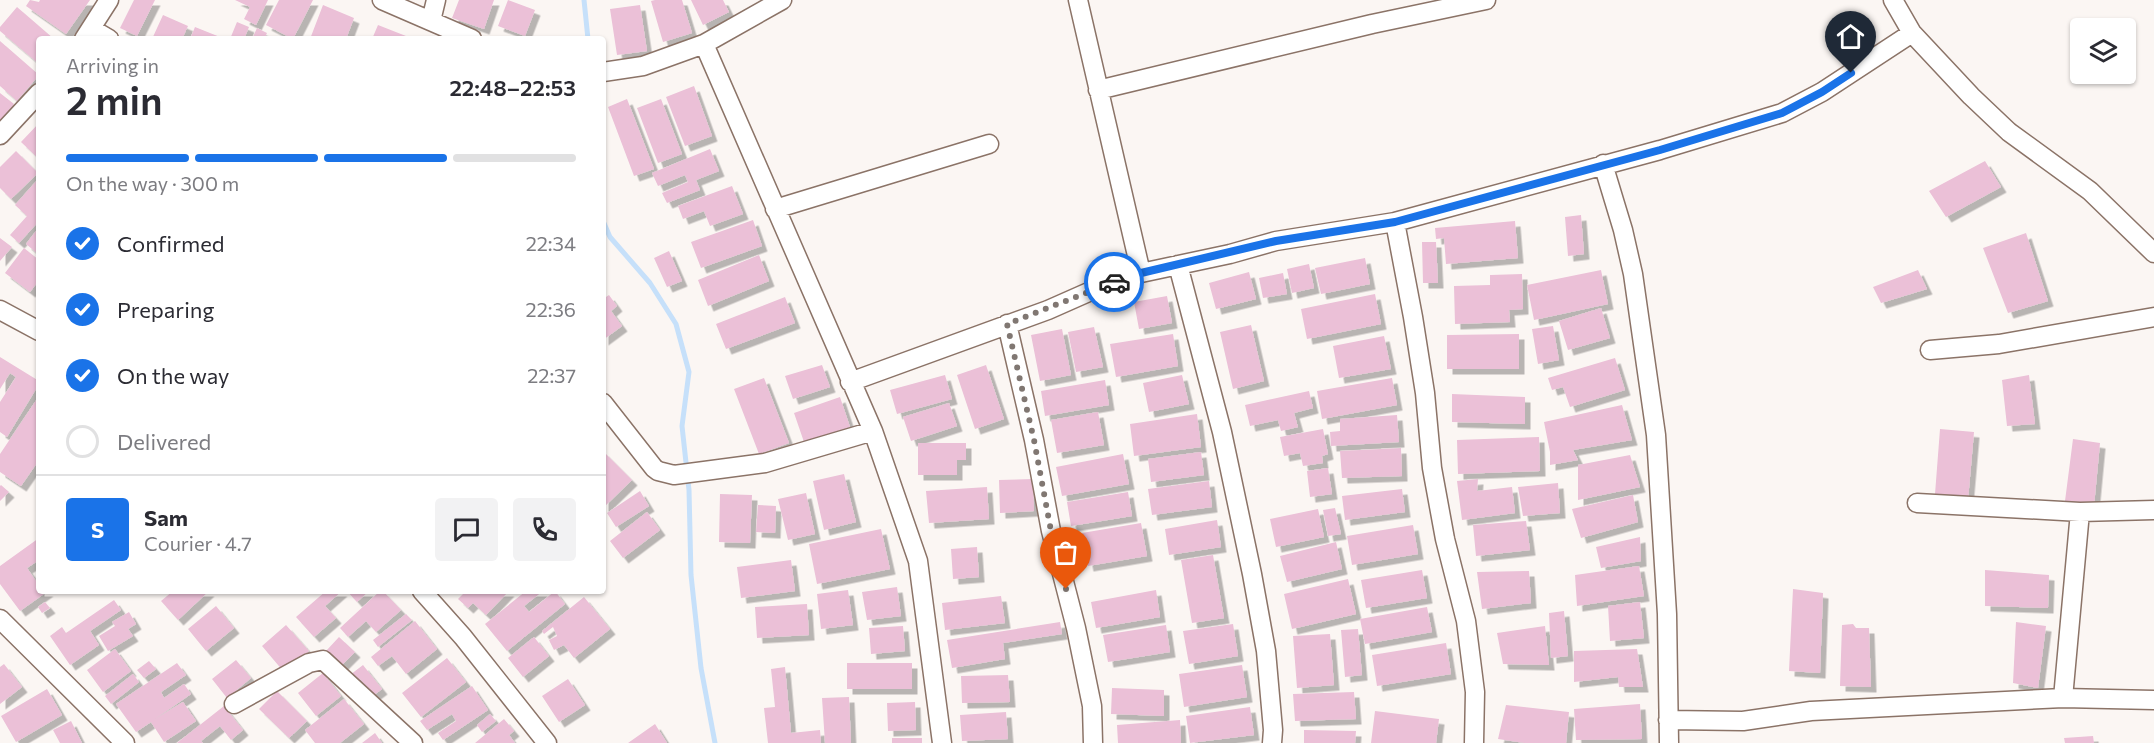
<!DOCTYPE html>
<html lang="en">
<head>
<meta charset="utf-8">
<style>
	body { margin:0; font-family:Commissioner,sans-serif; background:#f2f2f3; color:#2b2b33; height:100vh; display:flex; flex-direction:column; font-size:22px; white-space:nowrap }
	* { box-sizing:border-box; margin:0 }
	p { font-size:20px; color:#7c7c81 }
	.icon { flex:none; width:33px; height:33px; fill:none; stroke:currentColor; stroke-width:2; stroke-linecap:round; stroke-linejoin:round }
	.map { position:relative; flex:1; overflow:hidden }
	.drawer { position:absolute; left:36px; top:36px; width:570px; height:558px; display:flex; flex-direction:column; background:#fff; border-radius:6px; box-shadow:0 2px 4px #0004 }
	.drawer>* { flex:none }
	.controls { position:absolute; left:2070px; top:18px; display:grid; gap:12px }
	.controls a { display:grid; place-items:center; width:66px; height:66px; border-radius:6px; background:#fff; box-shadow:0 2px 4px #0004; font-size:30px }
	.pin { position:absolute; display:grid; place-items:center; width:51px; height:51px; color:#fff; margin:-62px -26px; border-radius:50% 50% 50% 0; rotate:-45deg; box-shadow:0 0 6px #0007 }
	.pin .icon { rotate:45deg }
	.courier { position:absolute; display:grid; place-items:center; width:60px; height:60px; margin:-30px; border:4px solid #1a73e8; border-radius:50%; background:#fff; color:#222; box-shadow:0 2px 8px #0007 }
	.headline em { font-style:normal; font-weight:600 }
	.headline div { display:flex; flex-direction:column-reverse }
	.headline { display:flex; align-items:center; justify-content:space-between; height:102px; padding:0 30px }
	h1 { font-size:39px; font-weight:600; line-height:45px }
	.bar { display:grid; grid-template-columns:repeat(4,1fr); gap:9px 6px; align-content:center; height:72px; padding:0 30px }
	.bar i { height:8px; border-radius:4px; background:#e1e1e2 }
	.bar .on { background:#1a73e8 }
	.bar p { grid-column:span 4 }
	.line { display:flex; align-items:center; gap:15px; padding:0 30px; border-top:2px solid #e1e1e2 }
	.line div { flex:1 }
	.round { display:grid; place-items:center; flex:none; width:63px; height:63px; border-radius:6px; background:#f2f2f3 }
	ol { padding:0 30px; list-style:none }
	li { display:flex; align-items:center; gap:18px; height:66px }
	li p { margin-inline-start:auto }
	li .icon { padding:6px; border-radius:50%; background:#1a73e8; color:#fff; stroke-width:4 }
	li:last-child { color:#7c7c81 }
	li i { width:33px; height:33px; border:3px solid #e1e1e2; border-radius:50% }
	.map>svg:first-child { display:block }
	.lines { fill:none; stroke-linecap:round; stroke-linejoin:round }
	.stream { stroke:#c6e0fa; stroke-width:5 }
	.building { fill:#ebc0d7; filter:url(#shadow) }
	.minor-casing { stroke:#8b7367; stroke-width:21 }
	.minor { stroke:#fff; stroke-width:18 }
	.done { stroke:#807772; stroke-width:6; stroke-dasharray:0 10.8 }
	.route { stroke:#1a73e8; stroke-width:8 }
</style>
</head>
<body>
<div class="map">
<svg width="2154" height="743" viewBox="0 0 2154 743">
	<defs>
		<filter id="shadow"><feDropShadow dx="5.5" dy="5.5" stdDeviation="0" flood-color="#0004"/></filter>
	</defs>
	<rect width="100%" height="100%" fill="#fbf6f3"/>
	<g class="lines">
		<path class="stream" d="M584,0L588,39
			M603,221L610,237L650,283L676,324L689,372L682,426L689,490L691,575L701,668L715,743"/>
	</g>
	<path class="building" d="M30,0L39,2L40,0H90L66,34L26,6Z
		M134,0H155L137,36L120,28Z
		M235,0H268L256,25L244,19L250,7Z
		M279,0H313L293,39L266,25Z
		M459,0H494L484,29L452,18Z
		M508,0L535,10L525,36L498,26Z
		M655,0H682L692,33L663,42L651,1Z
		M691,0H723L729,12L703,25Z
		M323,5L354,18L346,39H310Z
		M640,5L647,51L617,55L610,9Z
		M17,7L54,39H39V64L0,31V27Z
		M163,15L188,26L182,39H152Z
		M237,22L249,27L244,39H230Z
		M378,25L406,36L405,39H372Z
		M195,27L220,37L219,39H190Z
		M257,28L267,33L264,39H252Z
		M0,41L39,75L17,101L0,86Z
		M694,86L712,136L685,146L666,97Z
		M0,93L14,104L0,121Z
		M627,99L654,169L634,176L608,107Z
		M661,99L682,154L658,163L637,108Z
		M39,123V159L21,142Z
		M710,149L719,171L696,180L700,190L667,203L662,193L688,182L685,175L658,186L652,173Z
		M16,151L38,173L11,199L0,188V167Z
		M1985,161L2001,187L1946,217L1929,191Z
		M39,178V221L19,243L10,235L27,216L15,205Z
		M732,186L743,214L710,226L704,211L683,219L678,206Z
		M1581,215L1584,254L1568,256L1565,217Z
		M753,220L762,246L701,268L691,242Z
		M1515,221L1518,258L1446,264L1444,238L1436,239L1435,228Z
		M39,227V253L38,254L26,244Z
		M2026,233L2048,301L2008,313L1983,248Z
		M0,238L12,247L0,261Z
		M1422,242H1436L1438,283H1423Z
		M24,248L39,260V280L30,292L5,273Z
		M669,251L682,281L667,287L654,258Z
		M759,255L769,281L708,306L698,280Z
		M1365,258L1370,284L1321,294L1315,268Z
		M1309,264L1314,288L1292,293L1287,269Z
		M1601,270L1608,304L1534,320L1527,285Z
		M1918,270L1927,289L1881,303L1873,287Z
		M1249,272L1256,299L1216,309L1209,283Z
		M1283,273L1287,294L1263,298L1259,278Z
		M1522,274L1523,309L1509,310L1510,322L1455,324L1454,286L1490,285V275Z
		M1375,294L1381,324L1307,339L1301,309Z
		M609,295L617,306L611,311L622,326L603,340V299Z
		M1167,296L1172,323L1139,329L1134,302Z
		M785,297L795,323L726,349L716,324Z
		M1601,308L1610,338L1568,350L1559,321Z
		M1251,325L1264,381L1233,389L1220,332Z
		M1553,326L1559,360L1538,364L1532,329Z
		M1094,327L1103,367L1076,372L1068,332Z
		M1062,329L1071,375L1040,381L1031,335Z
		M1173,334L1178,366L1116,377L1110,344Z
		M1519,334V369H1447V335Z
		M1384,336L1391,369L1339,378L1333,346Z
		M0,357L39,381V384L7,437L0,432V402L16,377L10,373L0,389Z
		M1615,358L1625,390L1570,407L1563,387L1552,390L1548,378Z
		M822,365L830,387L793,399L785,376Z
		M986,365L1004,419L975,429L957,375Z
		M945,375L952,399L897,414L890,390Z
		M1182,375L1189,404L1149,412L1143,383Z
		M2029,375L2035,424L2007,426L2002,380Z
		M764,378L789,443L759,454L734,389Z
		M1392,378L1397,405L1322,419L1317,391Z
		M1105,380L1109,405L1045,416L1041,391Z
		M1309,391L1313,408L1294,413L1298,427L1281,431L1278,420L1250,426L1245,405Z
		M1452,394L1525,397V424L1452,422Z
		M39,396V460L21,486L0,472V454Z
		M840,397L850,427L804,442L794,413Z
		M949,403L957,426L911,441L903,417Z
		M1622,405L1632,440L1573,450L1578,460L1550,465V452L1544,422Z
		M1098,412L1104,445L1057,453L1051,420Z
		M1197,414L1201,447L1134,456L1130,424Z
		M1397,415L1399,442L1331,446L1330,432L1340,431V419Z
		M1323,429L1328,454L1322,456L1323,463L1303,466L1300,453L1284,456L1280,437Z
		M1940,429L1974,432L1968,500L1935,494Z
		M1539,437L1540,471L1458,474L1457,440Z
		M2073,439L2100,443L2094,506L2065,501Z
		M918,443H966V460H957V475H918Z
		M1401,448L1402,476L1342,478L1340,451Z
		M603,451L632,480L603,508Z
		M1201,452L1204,475L1151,482L1148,459Z
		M1123,454L1129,484L1062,496L1056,467Z
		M1630,455L1640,487L1578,500V465Z
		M1328,468L1332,494L1310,497L1307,471Z
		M844,474L856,522L824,530L813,481Z
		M1033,479L1034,511L1000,513L999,480Z
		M1478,479L1477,491L1512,487L1515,513L1462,520L1457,481Z
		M1209,481L1212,507L1152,515L1148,489Z
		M1558,483L1560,513L1523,516L1518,487Z
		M1,485L9,492L0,501V486Z
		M987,487L989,519L929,523L926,491Z
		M1402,489L1405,512L1345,520L1342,496Z
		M640,491L649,506L616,527L607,513Z
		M1128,492L1132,516L1071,526L1067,502Z
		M806,493L815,534L788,540L778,499Z
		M720,494L752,495L750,543L719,542Z
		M1633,495L1638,522L1581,538L1572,509Z
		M758,505L776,506L775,533L756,532Z
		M1335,508L1341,534L1328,536L1323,510Z
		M1318,509L1324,537L1276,547L1270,519Z
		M647,512L660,530L623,558L610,541Z
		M1217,520L1221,547L1169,555L1165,529Z
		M1526,521L1530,550L1476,556L1473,525Z
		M1141,523L1147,556L1088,566L1082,533Z
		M1413,525L1418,554L1352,565L1347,536Z
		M881,529L890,569L817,584L809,544Z
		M1640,537L1641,561L1601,568L1596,547Z
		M39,538V560L27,568L36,581L39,579V591H48L20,611L0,584V566Z
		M1336,542L1342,569L1287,582L1280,556Z
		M977,547L979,577L953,579L951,549Z
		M1213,555L1224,618L1192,623L1181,560Z
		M791,560L795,591L741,598L737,567Z
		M1639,566L1644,596L1577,606L1575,575Z
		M1422,570L1427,598L1366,608L1361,580Z
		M1985,570L2049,575L2048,608L1985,606Z
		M1529,571L1531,603L1482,609L1477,572Z
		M1348,579L1356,614L1292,629L1284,594Z
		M897,587L901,616L867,620L862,592Z
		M1793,589L1823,593L1820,673L1789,671Z
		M848,590L853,625L821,629L817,594Z
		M1156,590L1160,617L1096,628L1091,602Z
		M173,591H209L178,620L161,601Z
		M326,591H342L325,606L336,618L314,637L296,617Z
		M347,591H369L357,602Z
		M380,591H383L401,610L376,632L366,621L348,637L340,628Z
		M466,591H509L486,615L473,603L468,608L458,599Z
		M526,591H543L524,606L529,612L555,591L565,604L507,651L485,624Z
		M1001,596L1005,623L945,630L942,603Z
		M584,597L610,629L574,658L564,645L554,650L549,640L557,636L553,627L544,634L542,631Z
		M114,600L121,610L90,631L99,645L70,665L50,636L62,627L66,633Z
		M45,602L50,608L42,613L38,607Z
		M1640,602L1644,638L1610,641L1608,606Z
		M807,604L809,635L757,638L755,607Z
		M216,606L234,628L206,651L188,629Z
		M1427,607L1432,632L1365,644L1360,619Z
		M1564,611L1568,656L1551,658L1549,613Z
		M129,612L136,624L128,629L133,636L108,651L99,636L115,626L112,622Z
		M406,614L412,620L378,647L373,640Z
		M415,621L437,649L406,674L392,656L378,666L371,657Z
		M1060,622L1062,634L1003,643L1005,659L952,668L947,640Z
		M2016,622L2046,626L2038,688L2013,683Z
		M1233,624L1238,656L1189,664L1183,631Z
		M1853,624L1856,628H1869L1871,687L1840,686L1842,625Z
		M286,625L309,651L284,672L262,646Z
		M1166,625L1170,652L1108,662L1103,635Z
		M903,626L905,651L871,654L869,628Z
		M1545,626L1549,665L1503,664L1497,633Z
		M1358,629L1362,675L1345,677L1341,630Z
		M1330,634L1334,685L1297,688L1293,636Z
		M339,637L355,652L341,666L326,651Z
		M534,637L549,656L523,677L508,658Z
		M1446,643L1451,674L1377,686L1372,655Z
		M115,649L131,671L103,692L87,670Z
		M1637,649L1643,687H1619L1618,677L1574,682V651Z
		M447,658L466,682L421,717L402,693Z
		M236,660L251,678L227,698L212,679Z
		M149,661L156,669L144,678L137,670Z
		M177,663L186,675L161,692L164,698L184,684L191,694L155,719L183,702L196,721L164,742L151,722L136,732L116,704Z
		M847,663H912V689H847Z
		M4,664L22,687L0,704V667Z
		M363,665L382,689L374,695L360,679L352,685L346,678Z
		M1242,665L1247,697L1184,707L1179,674Z
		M785,667L791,733L820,730L821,743H768L764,708L775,707L771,669Z
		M323,673L341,696L316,716L298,693Z
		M133,674L139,682L111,704L105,696Z
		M1008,675L1010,702L962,703L961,676Z
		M568,679L585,705L559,722L542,696Z
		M472,686L488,710L443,740L438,733L456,721L452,714L427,730L420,721Z
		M1112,688L1164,690V716L1111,714Z
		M47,689L62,715L16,742L1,716Z
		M277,691L307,721L289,738L259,709Z
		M1354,692L1356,719L1295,721L1293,694Z
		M849,697L851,743H825L822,698Z
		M344,699L364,724L340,743H315L305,730Z
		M915,702L916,730L888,731L887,703Z
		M1640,704L1642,739L1576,740L1574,709Z
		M1506,705L1569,712L1566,743H1525L1498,739Z
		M224,706L243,730L231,740L220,726L201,741L203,743H177Z
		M1250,707L1254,735L1190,743L1186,716Z
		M1375,711L1439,719L1436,743H1371Z
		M1006,712L1008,739L962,741L960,715Z
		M490,714L496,721L482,732L477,725Z
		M504,719L514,731L509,735L515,743H475Z
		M1180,720L1181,743H1118L1117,725Z
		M71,721L82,743H60L53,730Z
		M655,724L667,743H628Z
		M1304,730L1356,731L1355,743H1304Z
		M375,733L382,743H362Z
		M2093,736L2094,743H2065L2064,738Z
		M892,738H922V743H892Z"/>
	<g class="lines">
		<defs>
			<path id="minor" d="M382,0L472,39
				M1078,0L1141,273
				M1893,0L1912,33L1971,96L2009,132L2090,191L2154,253
				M431,21L436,0
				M92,29L109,39
				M84,39L109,0
				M704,44L873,431L918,561L942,743
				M603,72L643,66L704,44L782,0
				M1098,90L1372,24L1486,0
				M0,135L39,93
				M1603,164L1623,230L1633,274L1656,435L1667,614L1669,743
				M775,209L989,144
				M1395,222L1413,317L1425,393L1432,468L1445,539L1466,621L1475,692L1474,743
				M1178,265L1222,432L1252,574L1266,651L1273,730L1272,743
				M0,310L39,331
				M1007,324L1034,440L1051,531L1076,628L1092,706L1093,743
				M1930,350L1999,344L2154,317
				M850,382L1048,310L1100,287L1141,273L1230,254L1276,241L1395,222L1660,150L1782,113L1822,92L1912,33
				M603,403L654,468L658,471L674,475L765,463L873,431
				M1917,503L2080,512L2154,510
				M422,591L463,637L547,743
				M0,619L125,743
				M2063,698L2080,512
				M234,704L309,663L323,660L413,743
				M1668,720L1743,721L1811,711L2063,698L2154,700"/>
		</defs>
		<use href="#minor" class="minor-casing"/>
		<use href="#minor" class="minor"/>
	</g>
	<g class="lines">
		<path class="done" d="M1066,589L1051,531L1034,440L1007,324L1114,282"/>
		<path class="route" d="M1114,282L1141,273L1276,241L1395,222L1660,150L1782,113L1822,92L1851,73"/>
	</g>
</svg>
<div class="controls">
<a><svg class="icon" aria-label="layers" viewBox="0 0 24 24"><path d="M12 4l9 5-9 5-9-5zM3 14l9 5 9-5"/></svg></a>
</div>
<div class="pin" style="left:1066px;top:589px;background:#ea580c"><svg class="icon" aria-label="bag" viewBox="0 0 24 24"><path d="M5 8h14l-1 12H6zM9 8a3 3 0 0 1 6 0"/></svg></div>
<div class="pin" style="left:1851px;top:73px;background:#1f2937"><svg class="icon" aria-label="home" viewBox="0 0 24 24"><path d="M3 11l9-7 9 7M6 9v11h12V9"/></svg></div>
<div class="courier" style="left:1114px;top:282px"><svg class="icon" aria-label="car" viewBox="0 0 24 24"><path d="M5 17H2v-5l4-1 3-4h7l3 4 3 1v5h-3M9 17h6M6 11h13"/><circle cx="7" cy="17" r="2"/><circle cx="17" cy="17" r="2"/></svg></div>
<section class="drawer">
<div class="headline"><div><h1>2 min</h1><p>Arriving in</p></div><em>22:48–22:53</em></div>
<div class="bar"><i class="on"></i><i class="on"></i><i class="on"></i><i></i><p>On the way · 300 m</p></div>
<ol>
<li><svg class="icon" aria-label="check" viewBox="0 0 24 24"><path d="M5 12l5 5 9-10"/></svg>Confirmed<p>22:34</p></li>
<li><svg class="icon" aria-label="check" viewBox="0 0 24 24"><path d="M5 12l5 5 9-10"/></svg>Preparing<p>22:36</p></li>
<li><svg class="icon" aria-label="check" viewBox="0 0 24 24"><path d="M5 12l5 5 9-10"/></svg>On the way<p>22:37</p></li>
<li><i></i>Delivered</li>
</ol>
<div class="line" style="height:108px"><b class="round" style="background:#1a73e8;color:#fff">S</b><div><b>Sam</b><p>Courier · 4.7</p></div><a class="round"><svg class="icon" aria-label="chat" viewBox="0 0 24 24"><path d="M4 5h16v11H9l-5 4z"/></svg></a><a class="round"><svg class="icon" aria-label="phone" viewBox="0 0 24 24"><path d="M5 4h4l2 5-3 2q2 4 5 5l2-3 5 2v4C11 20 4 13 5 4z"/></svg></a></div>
</section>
</div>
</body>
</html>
